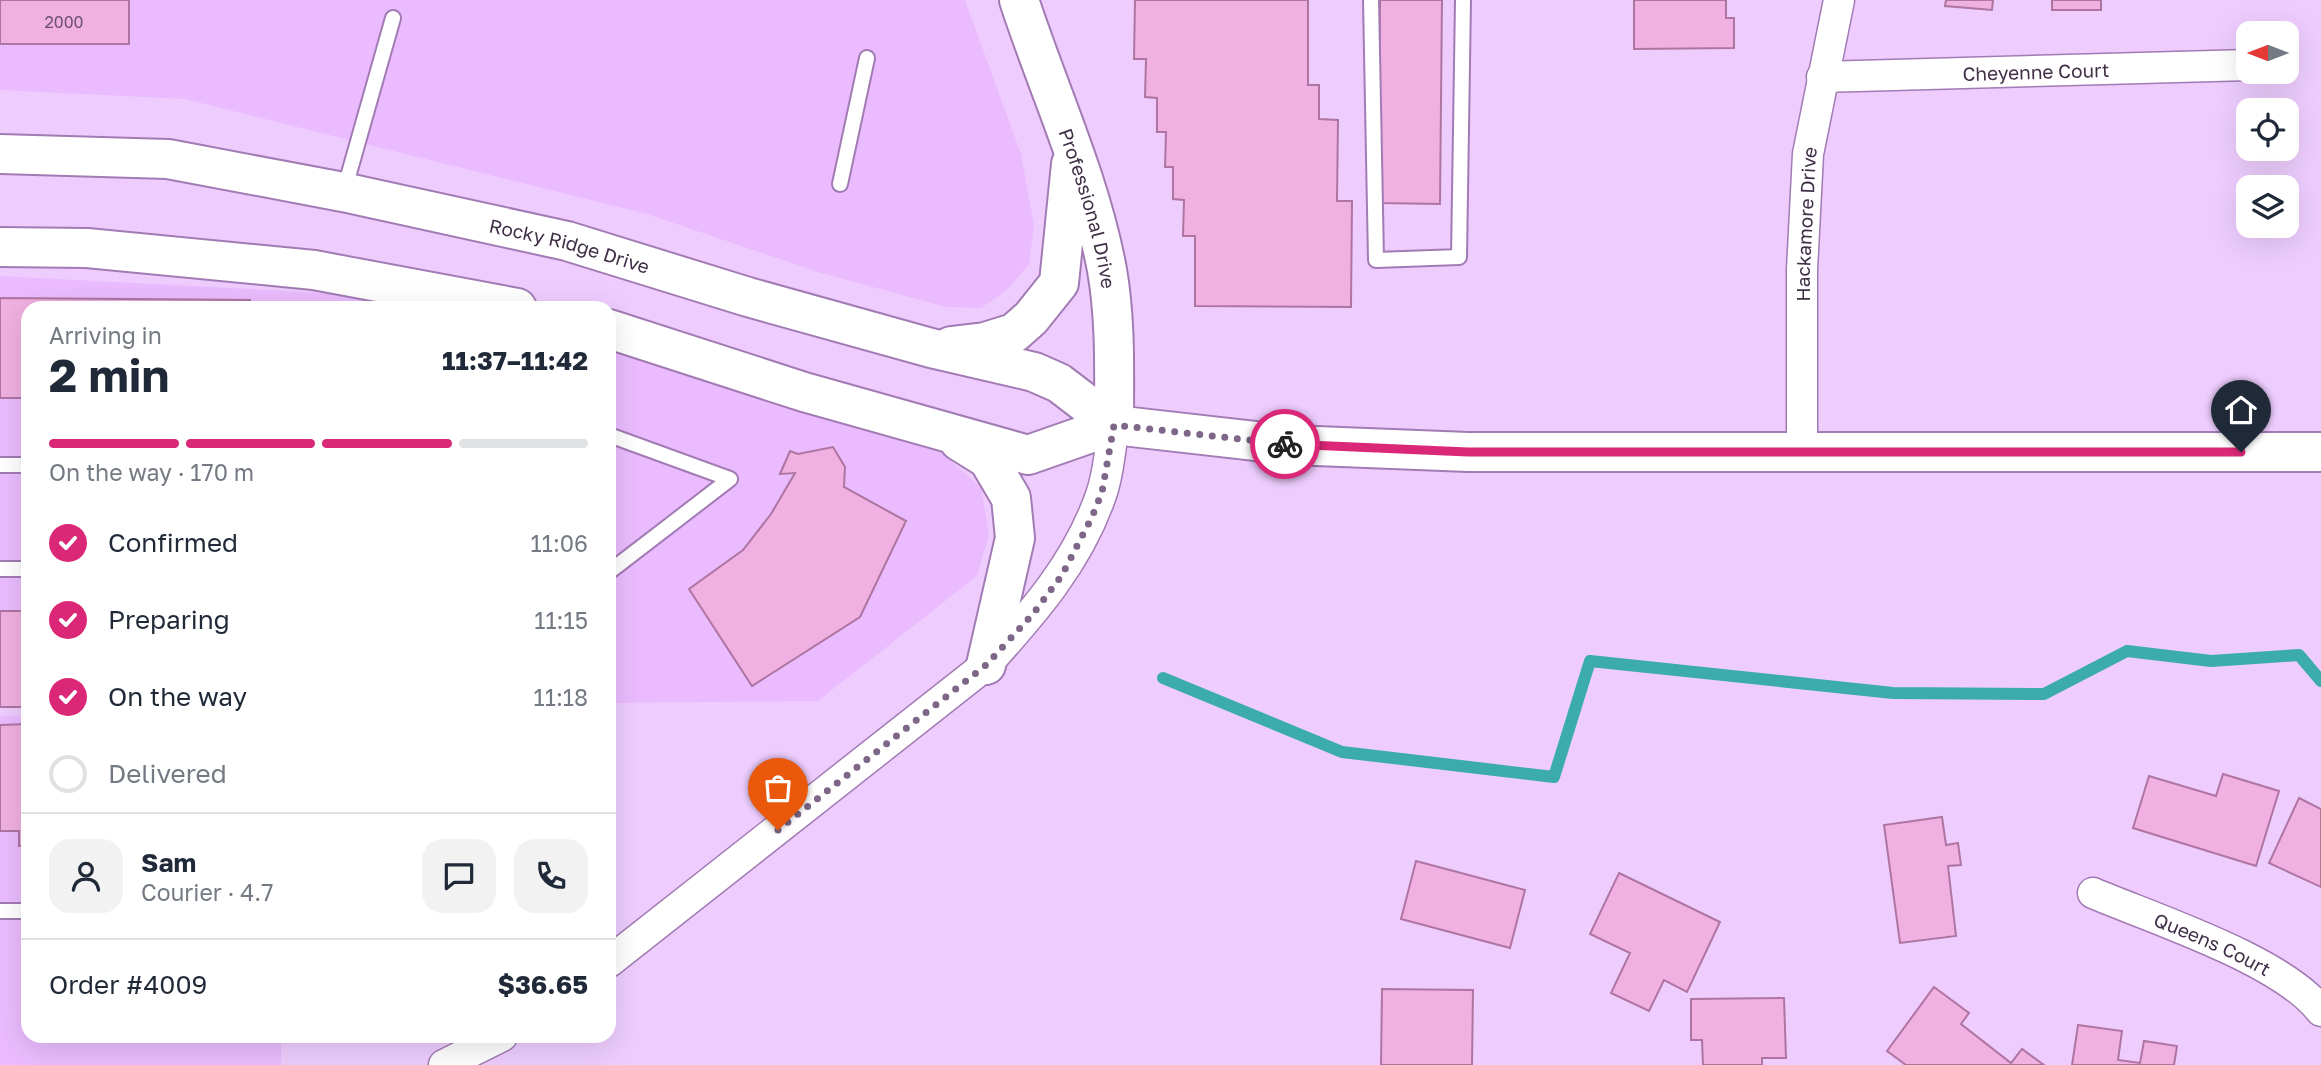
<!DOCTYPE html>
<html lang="en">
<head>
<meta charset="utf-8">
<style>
	body { margin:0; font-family:"Golos Text",sans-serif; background:#f2f2f3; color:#1f2937; height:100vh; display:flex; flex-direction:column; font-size:26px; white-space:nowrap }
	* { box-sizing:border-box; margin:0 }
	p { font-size:23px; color:#747a83 }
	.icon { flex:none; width:38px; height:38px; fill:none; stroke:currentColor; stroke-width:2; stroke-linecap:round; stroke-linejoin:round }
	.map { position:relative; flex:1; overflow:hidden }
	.details { position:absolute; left:21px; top:301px; width:595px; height:742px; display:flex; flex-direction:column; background:#fff; border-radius:21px; box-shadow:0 7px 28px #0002 }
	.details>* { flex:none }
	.needle { width:46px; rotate:270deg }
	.buttons { position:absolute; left:2236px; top:21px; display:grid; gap:14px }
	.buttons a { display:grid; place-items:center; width:63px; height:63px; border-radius:14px; background:#fff; box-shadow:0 7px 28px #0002; font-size:35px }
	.pin { position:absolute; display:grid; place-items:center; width:60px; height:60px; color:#fff; margin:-72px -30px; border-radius:50% 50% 50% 0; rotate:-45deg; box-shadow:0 0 7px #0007 }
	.pin .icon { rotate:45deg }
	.courier { position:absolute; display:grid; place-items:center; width:70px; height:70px; margin:-35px; border:5px solid #db2777; border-radius:50%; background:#fff; color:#222; box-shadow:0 2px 9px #0007 }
	.head em { font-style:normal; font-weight:700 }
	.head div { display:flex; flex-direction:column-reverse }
	.head { display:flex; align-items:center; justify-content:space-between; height:119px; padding:0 28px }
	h1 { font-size:46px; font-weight:700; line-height:52px }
	.bar { display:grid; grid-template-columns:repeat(4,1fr); gap:10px 7px; align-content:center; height:84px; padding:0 28px }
	.bar i { height:9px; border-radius:5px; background:#e0e1e3 }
	.bar .selected { background:#db2777 }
	.bar p { grid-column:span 4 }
	.line { display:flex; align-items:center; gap:18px; padding:0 28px; border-top:2px solid #e0e1e3 }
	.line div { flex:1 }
	.round { display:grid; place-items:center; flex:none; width:74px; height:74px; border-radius:21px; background:#f2f2f3 }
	ol { padding:0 28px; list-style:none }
	li { display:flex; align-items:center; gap:21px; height:77px }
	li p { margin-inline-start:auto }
	li .icon { padding:7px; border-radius:50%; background:#db2777; color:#fff; stroke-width:4 }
	li:last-child { color:#747a83 }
	li i { width:38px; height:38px; border:4px solid #e0e1e3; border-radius:50% }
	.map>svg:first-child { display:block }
	.built { fill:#eabcff }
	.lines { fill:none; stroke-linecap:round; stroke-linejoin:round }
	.stream { stroke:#3cacab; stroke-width:12 }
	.building { fill:#f0b0e1; stroke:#ae75a1; stroke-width:2 }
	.lane-casing { stroke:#a27bb4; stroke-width:18 }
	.street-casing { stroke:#a27bb4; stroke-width:33 }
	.secondary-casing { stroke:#a27bb4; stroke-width:42 }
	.lane { stroke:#fff; stroke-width:14 }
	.street { stroke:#fff; stroke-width:30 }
	.secondary { stroke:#fff; stroke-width:38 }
	.done { stroke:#7d6687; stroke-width:7; stroke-dasharray:0 12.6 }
	.route { stroke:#db2777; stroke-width:9 }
	.labels { text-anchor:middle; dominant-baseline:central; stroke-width:5; stroke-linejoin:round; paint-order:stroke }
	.number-label { font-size:16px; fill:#6c4f6e }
	.street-label { font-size:19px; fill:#402f47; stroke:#eecdfe }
</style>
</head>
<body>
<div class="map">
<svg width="2321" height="1065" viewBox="0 0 2321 1065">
	<rect width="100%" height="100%" fill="#eecdfe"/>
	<path class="built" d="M0,0H965L1021,154L1034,225L1029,264L1007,290L981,308L946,307L818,272L647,214L185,99L0,90Z
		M0,276L386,296L436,308H28V707H0Z
		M609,349L932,445L981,487L989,535L977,576L818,701L609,703Z
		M28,715V1036H281V1065H0V716Z"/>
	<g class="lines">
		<path class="stream" d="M1163,678L1342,752L1554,777L1590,661L1893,693L2044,694L2127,651L2211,661L2299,655L2321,681"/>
	</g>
	<path class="building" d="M0,0H129V44H0Z
		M1135,0H1308V85H1319V119L1338,120L1337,201H1352L1351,307L1195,306V236H1183L1184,200L1173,199V167H1165L1166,132H1157V98L1145,97L1146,59H1134Z
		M1380,0H1442L1440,204L1379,203Z
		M1634,0H1726V18H1734V48L1634,49Z
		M1946,0H1993L1992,10L1945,6Z
		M2052,0H2101V10H2052Z
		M0,298L250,300V308H28V398H0Z
		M833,447L845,467L844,487L906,521L860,617L752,686L689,589L743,550L771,514L795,473L780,474L790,451L798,454Z
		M0,611H28V707H0Z
		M28,724V845L19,846V831H0V725Z
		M2223,774L2279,791L2256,866L2133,828L2149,776L2216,796Z
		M2299,798L2321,809V887L2269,863Z
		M1942,817L1946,845L1958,843L1961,865L1948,866L1956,936L1900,943L1884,825Z
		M1416,861L1525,890L1510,948L1401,919Z
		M1619,873L1720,922L1687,992L1664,980L1649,1011L1611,993L1630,953L1590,934Z
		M1934,987L1969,1013L1961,1024L2011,1063L2022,1049L2044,1065H1906L1887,1051Z
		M1382,989L1473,990L1472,1065H1381Z
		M1784,998L1786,1058H1762V1065H1703L1702,1040H1691V999Z
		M2078,1025L2122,1031L2118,1060L2140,1063L2144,1041L2177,1046L2174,1065H2072Z"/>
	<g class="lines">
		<defs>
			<path id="lane" d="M1371,0L1376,260L1459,257L1463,0
				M840,184L867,58
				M344,191L393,18
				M609,435L730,479L609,572
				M0,465H28
				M0,569H28
				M0,911H28"/>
			<g id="street">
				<path id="s1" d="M1822,77L2249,65"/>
				<path id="s2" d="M1802,452V270L1808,154L1839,0"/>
				<path id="s3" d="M2093,893C2154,919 2282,960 2321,1011"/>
				<path d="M609,962L986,665C1033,613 1078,562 1101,495C1109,473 1110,448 1114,425"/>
				<path d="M444,1065L502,1036"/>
			</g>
			<g id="secondary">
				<path id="s4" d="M1019,0C1048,89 1090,178 1107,270C1116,321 1114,374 1114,425"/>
				<path id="s5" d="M0,154L168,159L343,192L567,241L748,297L931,348L1034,372L1059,383L1114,425"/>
				<path d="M0,247L87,248L314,270L517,308"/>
				<path d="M609,329L804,392L1028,455L1114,425L1291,445L1468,452H2321"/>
				<path d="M951,346L985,342L1014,333L1031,318L1059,283L1071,164"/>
				<path d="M959,441L988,459L1011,498L1015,538L986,665"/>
			</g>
		</defs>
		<use href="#lane" class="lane-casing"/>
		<use href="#street" class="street-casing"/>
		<use href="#secondary" class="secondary-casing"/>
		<use href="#lane" class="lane"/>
		<use href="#street" class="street"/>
		<use href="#secondary" class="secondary"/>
	</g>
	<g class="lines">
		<path class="done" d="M778,830L986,665L1033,614L1062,575L1092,517L1102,492L1114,425L1285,444"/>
		<path class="route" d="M1285,444L1468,452H2241"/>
	</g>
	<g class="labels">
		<g class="number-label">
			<text x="64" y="22">2000</text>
		</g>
		<g class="street-label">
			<text stroke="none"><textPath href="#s1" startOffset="214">Cheyenne Court</textPath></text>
			<text stroke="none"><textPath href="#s4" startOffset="220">Professional Drive</textPath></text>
			<text stroke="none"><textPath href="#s2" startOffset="228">Hackamore Drive</textPath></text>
			<text stroke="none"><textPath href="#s5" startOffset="579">Rocky Ridge Drive</textPath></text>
			<text stroke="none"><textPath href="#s3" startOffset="130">Queens Court</textPath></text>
		</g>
	</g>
</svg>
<div class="buttons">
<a><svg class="needle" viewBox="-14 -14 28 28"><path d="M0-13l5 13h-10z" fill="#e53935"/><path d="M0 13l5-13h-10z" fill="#747a83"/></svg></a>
<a><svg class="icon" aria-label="locate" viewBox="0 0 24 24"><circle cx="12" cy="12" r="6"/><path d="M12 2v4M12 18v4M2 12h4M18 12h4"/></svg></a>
<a><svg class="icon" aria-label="layers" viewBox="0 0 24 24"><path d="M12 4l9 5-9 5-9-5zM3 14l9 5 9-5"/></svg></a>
</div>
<div class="pin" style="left:778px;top:830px;background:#ea580c"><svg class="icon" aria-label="bag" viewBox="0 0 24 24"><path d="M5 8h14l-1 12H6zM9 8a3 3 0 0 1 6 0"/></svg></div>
<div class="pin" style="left:2241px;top:452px;background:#1f2937"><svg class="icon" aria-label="home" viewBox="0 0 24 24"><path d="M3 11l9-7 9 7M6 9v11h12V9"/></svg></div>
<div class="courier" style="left:1285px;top:444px"><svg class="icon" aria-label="bike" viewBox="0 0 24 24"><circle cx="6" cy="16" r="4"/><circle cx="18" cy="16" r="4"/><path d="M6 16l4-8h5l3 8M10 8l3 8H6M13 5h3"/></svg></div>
<section class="details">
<div class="head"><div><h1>2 min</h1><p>Arriving in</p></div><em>11:37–11:42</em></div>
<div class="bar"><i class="selected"></i><i class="selected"></i><i class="selected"></i><i></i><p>On the way · 170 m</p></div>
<ol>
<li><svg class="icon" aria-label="check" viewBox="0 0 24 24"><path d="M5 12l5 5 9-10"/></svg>Confirmed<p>11:06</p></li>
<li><svg class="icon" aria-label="check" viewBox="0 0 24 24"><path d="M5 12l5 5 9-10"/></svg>Preparing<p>11:15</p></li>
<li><svg class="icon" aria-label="check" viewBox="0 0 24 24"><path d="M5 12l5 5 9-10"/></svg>On the way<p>11:18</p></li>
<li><i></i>Delivered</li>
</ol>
<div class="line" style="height:126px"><a class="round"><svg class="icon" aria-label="person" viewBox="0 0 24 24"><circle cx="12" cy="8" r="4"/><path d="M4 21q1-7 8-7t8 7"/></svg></a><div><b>Sam</b><p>Courier · 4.7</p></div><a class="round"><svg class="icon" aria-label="chat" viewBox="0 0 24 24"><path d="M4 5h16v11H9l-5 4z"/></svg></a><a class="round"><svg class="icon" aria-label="phone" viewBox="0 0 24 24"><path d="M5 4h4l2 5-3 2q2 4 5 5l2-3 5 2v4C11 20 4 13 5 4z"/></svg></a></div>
<div class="line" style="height:91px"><div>Order #4009</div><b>$36.65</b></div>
</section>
</div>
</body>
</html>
